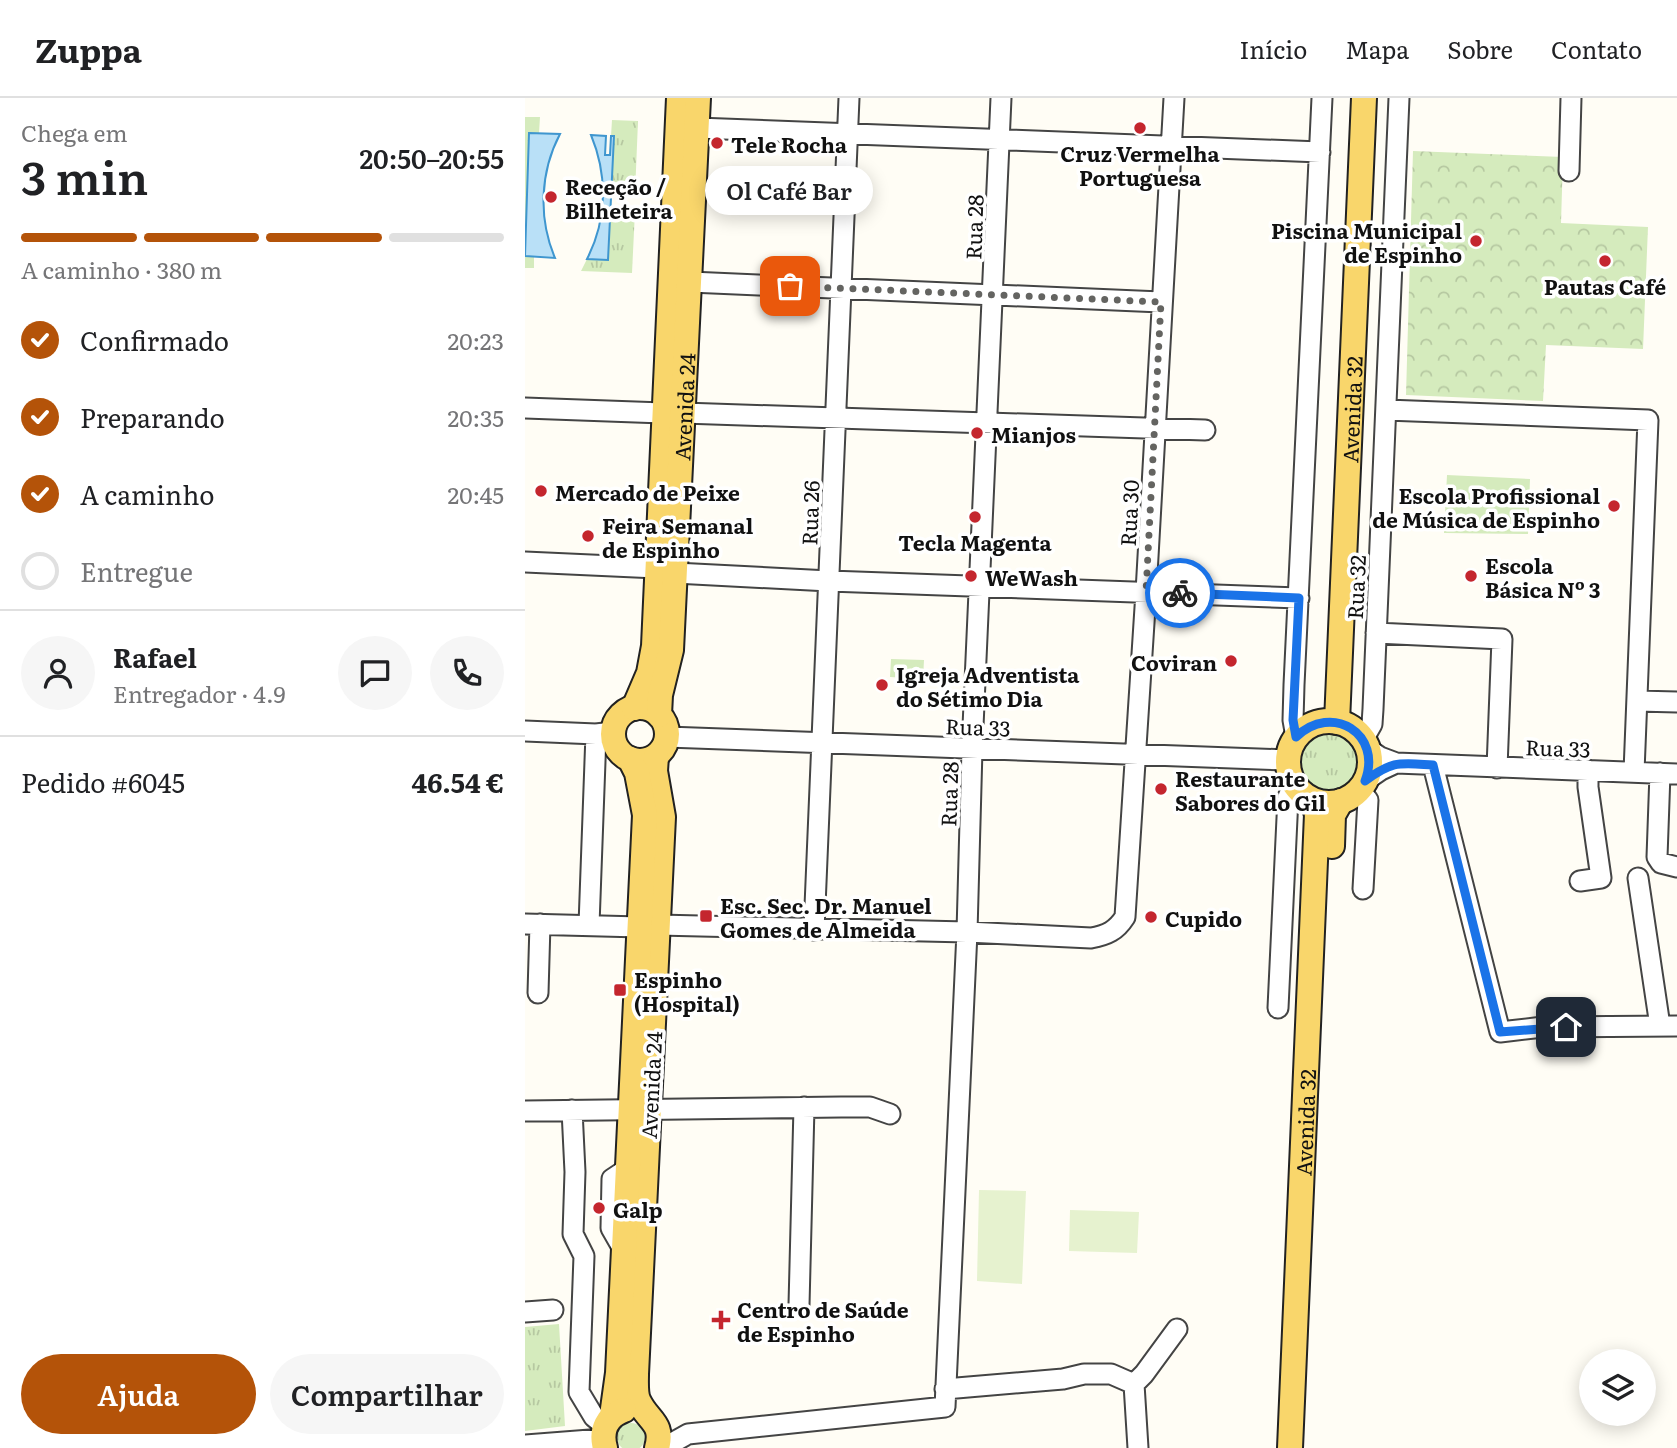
<!DOCTYPE html>
<html lang="pt">
<head>
<meta charset="utf-8">
<style>
	body { margin:0; font-family:Literata,serif; background:#f6f6f6; color:#202124; height:100vh; display:flex; flex-direction:column; font-size:26px; white-space:nowrap }
	* { box-sizing:border-box; margin:0 }
	p { font-size:23px; color:#757577 }
	.icon { flex:none; width:38px; height:38px; fill:none; stroke:currentColor; stroke-width:2; stroke-linecap:round; stroke-linejoin:round }
	.map { position:relative; flex:1; overflow:hidden }
	.sheet { display:flex; flex-direction:column; background:#fff; width:525px }
	.sheet>* { flex:none }
	.tools { position:absolute; left:1054px; top:1251px; display:grid; gap:14px }
	.tools a { display:grid; place-items:center; width:77px; height:77px; border-radius:50%; background:#fff; box-shadow:0 4px 18px #0003; font-size:35px }
	.pin { position:absolute; display:grid; place-items:center; width:60px; height:60px; color:#fff; margin:-30px; border-radius:14px; box-shadow:0 4px 10px #0006 }
	.courier { position:absolute; display:grid; place-items:center; width:70px; height:70px; margin:-35px; border:5px solid #1a73e8; border-radius:50%; background:#fff; color:#222; box-shadow:0 2px 9px #0007 }
	.bubble { position:absolute; height:49px; border-radius:24px; background:#fff; box-shadow:0 4px 18px #0003; font-size:23px; font-weight:600; line-height:49px; text-align:center }
	.summary em { font-style:normal; font-weight:600 }
	.summary div { display:flex; flex-direction:column-reverse }
	.summary { display:flex; align-items:center; justify-content:space-between; height:119px; padding:0 21px }
	h1 { font-size:46px; font-weight:600; line-height:52px }
	.bar { display:grid; grid-template-columns:repeat(4,1fr); gap:10px 7px; align-content:center; height:84px; padding:0 21px }
	.bar i { height:9px; border-radius:5px; background:#e0e0e0 }
	.bar .selected { background:#b45309 }
	.bar p { grid-column:span 4 }
	.line { display:flex; align-items:center; gap:18px; padding:0 21px; border-top:2px solid #e0e0e0 }
	.line div { flex:1 }
	.round { display:grid; place-items:center; flex:none; width:74px; height:74px; border-radius:37px; background:#f6f6f6 }
	ol { padding:0 21px; list-style:none }
	li { display:flex; align-items:center; gap:21px; height:77px }
	li p { margin-inline-start:auto }
	li .icon { padding:7px; border-radius:50%; background:#b45309; color:#fff; stroke-width:4 }
	li:last-child { color:#757577 }
	li i { width:38px; height:38px; border:4px solid #e0e0e0; border-radius:50% }
	.action { display:flex; gap:14px; margin-top:auto; padding:14px 21px }
	.action a { flex:1; height:80px; border-radius:42px; background:#b45309; color:#fff; font-size:28px; font-weight:600; line-height:80px; text-align:center }
	.action a+a { background:#f6f6f6; color:#202124 }
	header { display:flex; align-items:center; gap:42px; box-sizing:border-box; height:98px; padding:0 35px; background:#fff; border-bottom:2px solid #e0e0e0 }
	header strong { font-size:33px }
	nav { display:flex; gap:38px; margin-inline-start:auto; font-size:24px }
	main { display:flex; flex:1; min-height:0 }
	.map>svg:first-child { display:block }
	.grass { fill:url(#grass-tufts) }
	.park { fill:url(#park-crowns) }
	.garden { fill:#d5ebbd }
	.pitch { fill:#e6f2cf }
	.water { fill:#b9e0f7; stroke:#3f96cf; stroke-width:2 }
	.lines { fill:none; stroke-linecap:round; stroke-linejoin:round }
	.minor-casing { stroke:#444; stroke-width:23 }
	.major-casing { stroke:#222; stroke-width:28 }
	.minor { stroke:#fff; stroke-width:19 }
	.major { stroke:#f9d66b; stroke-width:24 }
	.done { stroke:#646461; stroke-width:7; stroke-dasharray:0 12.6 }
	.route { stroke:#1a73e8; stroke-width:9 }
	.poi-dot { fill:#c4262e; stroke:#fff; stroke-width:2.5 }
	.labels { text-anchor:middle; dominant-baseline:central; stroke-width:7; stroke-linejoin:round; paint-order:stroke }
	.poi-label { font-size:21px; font-weight:bold; fill:#111; stroke:#fff; text-anchor:start }
	.street-label { font-size:21px; fill:#111; stroke:#fff }
</style>
</head>
<body>
<header>
<strong>Zuppa</strong>
<nav><a>Início</a><a>Mapa</a><a>Sobre</a><a>Contato</a></nav>
</header>
<main>
<section class="sheet">
<div class="summary"><div><h1>3 min</h1><p>Chega em</p></div><em>20:50–20:55</em></div>
<div class="bar"><i class="selected"></i><i class="selected"></i><i class="selected"></i><i></i><p>A caminho · 380 m</p></div>
<ol>
<li><svg class="icon" aria-label="check" viewBox="0 0 24 24"><path d="M5 12l5 5 9-10"/></svg>Confirmado<p>20:23</p></li>
<li><svg class="icon" aria-label="check" viewBox="0 0 24 24"><path d="M5 12l5 5 9-10"/></svg>Preparando<p>20:35</p></li>
<li><svg class="icon" aria-label="check" viewBox="0 0 24 24"><path d="M5 12l5 5 9-10"/></svg>A caminho<p>20:45</p></li>
<li><i></i>Entregue</li>
</ol>
<div class="line" style="height:126px"><a class="round"><svg class="icon" aria-label="person" viewBox="0 0 24 24"><circle cx="12" cy="8" r="4"/><path d="M4 21q1-7 8-7t8 7"/></svg></a><div><b>Rafael</b><p>Entregador · 4.9</p></div><a class="round"><svg class="icon" aria-label="chat" viewBox="0 0 24 24"><path d="M4 5h16v11H9l-5 4z"/></svg></a><a class="round"><svg class="icon" aria-label="phone" viewBox="0 0 24 24"><path d="M5 4h4l2 5-3 2q2 4 5 5l2-3 5 2v4C11 20 4 13 5 4z"/></svg></a></div>
<div class="line" style="height:91px"><div>Pedido #6045</div><b>46.54 €</b></div>
<div class="action"><a>Ajuda</a><a>Compartilhar</a></div>
</section>
<div class="map">
<svg width="1152" height="1350" viewBox="0 0 1152 1350">
	<defs>
		<pattern id="grass-tufts" width="24" height="20" patternUnits="userSpaceOnUse" patternTransform="scale(1.75)"><rect width="24" height="20" fill="#d5ebbd"/><path d="M3 7l-1-3M5 7V3M7 7l1-3M15 17l-1-3M17 17v-4M19 17l1-3" fill="none" stroke="#b6c8a1"/></pattern>
		<pattern id="park-crowns" width="20" height="18" patternUnits="userSpaceOnUse" patternTransform="scale(1.75)"><rect width="20" height="18" fill="#d5ebbd"/><path d="M2 6a3 3 0 1 1 6 0M12 15a3 3 0 1 1 6 0" fill="none" stroke="#b6c8a1"/></pattern>
	</defs>
	<rect width="100%" height="100%" fill="#fffdf5"/>
	<path class="grass" d="M0,19H15L14,35H4L0,158L9,159V170H0Z
		M87,22L113,23L110,96L86,95L89,39L86,38Z
		M86,111L110,113L107,175L56,173L62,161L83,162Z
		M771 665a31 31 0 1 1 62 0a31 31 0 1 1-62 0Z
		M34,1226L40,1328L0,1333V1229Z
		M92 1339a14 14 0 1 1 28 0a14 14 0 1 1-28 0Z"/>
	<path class="park" d="M888,53L1038,59L1036,125L1123,129L1118,251L1021,247L1018,303L881,297Z"/>
	<path class="garden" d="M922,377L1005,381L1003,436L919,435Z
		M366,561L399,562L398,581L365,579Z"/>
	<path class="pitch" d="M454,1092L501,1093L497,1186L452,1183Z
		M545,1112L614,1114L612,1155L544,1153Z"/>
	<path class="water" d="M4,35L35,36C15,74 13,120 30,160L0,158Z
		M66,37L81,38L80,57H85L86,38H89L83,162L62,161C82,122 83,78 66,37Z"/>
	<g class="lines">
		<defs>
			<path id="minor" d="M172,30L795,54
				M1044,73L1046,0
				M165,184L636,204
				M0,310L138,315
				M861,312L1123,322L1109,674
				M158,315L680,332
				M0,464L132,470
				M150,475L304,483L774,500
				M851,535L977,541L972,670
				M1112,603L1152,604
				M0,633L71,636L88,634
				M142,639L762,662
				M771,639L768,622L769,587L797,0
				M838,642L847,626L848,611L874,0
				M842,650L855,659L871,665L1152,676
				M908,667L975,934L1018,929L1152,928
				M1135,675L1132,759L1136,765L1152,769
				M840,683L856,672L871,665
				M834,691L843,702L838,791
				M1113,780L1135,928
				M1055,783L1076,780L1063,689V672
				M0,826L115,829
				M64,827L71,636
				M133,827L442,834L566,840C582,837 591,833 600,819L621,494L649,0
				M289,832L324,0
				M13,895L15,826
				M753,910L763,699L769,686
				M47,1012L50,1074L48,1136L59,1158L54,1294L69,1319L80,1328
				M0,1013L316,1009H345L365,1016
				M98,1151L86,1130L87,1081L102,1071
				M274,1207L279,1009
				M0,1214L28,1212
				M609,1286L619,1276L652,1231
				M420,1291L538,1281L559,1276H586L609,1286L613,1350
				M0,1347L78,1341
				M138,1350L163,1336L420,1309L442,834L447,651L476,0"/>
			<g id="major">
				<circle cx="115" cy="636" r="27"/>
				<path d="M109,610L124,575L129,548L154,0"/>
				<path id="s1" d="M134,617L135,597L146,552L173,0"/>
				<circle cx="804" cy="664" r="41"/>
				<path id="s2" d="M812,624L839,0"/>
				<path d="M131,658L130,673L138,719L111,1276C111,1285 110,1297 114,1304C123,1323 139,1325 132,1350"/>
				<path d="M807,748L808,717L816,703"/>
				<path d="M87,1318L93,1275L120,717L112,675L105,661"/>
				<path d="M80,1350C75,1332 82,1318 99,1312"/>
				<path id="s3" d="M765,1350L792,716L787,702"/>
			</g>
		</defs>
		<use href="#minor" class="minor-casing"/>
		<use href="#major" class="major-casing"/>
		<use href="#minor" class="minor"/>
		<use href="#major" class="major"/>
	</g>
	<g class="lines">
		<path class="done" d="M265,188L636,204L621,494L655,495"/>
		<path class="route" d="M655,495L774,500L768,622L771,639C807,604 858,636 840,683C868,662 875,665 908,667L975,934L1041,929"/>
	</g>
	<g class="poi-dot">
		<circle cx="615" cy="30" r="7"/>
		<circle cx="192" cy="45" r="7"/>
		<circle cx="26" cy="99" r="7"/>
		<circle cx="951" cy="143" r="7"/>
		<circle cx="1080" cy="163" r="7"/>
		<circle cx="452" cy="335" r="7"/>
		<circle cx="16" cy="393" r="7"/>
		<circle cx="1089" cy="408" r="7"/>
		<circle cx="450" cy="419" r="7"/>
		<circle cx="63" cy="438" r="7"/>
		<circle cx="446" cy="478" r="7"/>
		<circle cx="946" cy="478" r="7"/>
		<circle cx="706" cy="563" r="7"/>
		<circle cx="357" cy="587" r="7"/>
		<circle cx="636" cy="691" r="7"/>
		<rect x="174" y="811" width="14" height="14" rx="3.5"/>
		<circle cx="626" cy="819" r="7"/>
		<rect x="88" y="885" width="14" height="14" rx="3.5"/>
		<circle cx="74" cy="1110" r="7"/>
		<path d="M192.5 1211.5h7v7h7v7h-7v7h-7v-7h-7v-7h7z"/>
	</g>
	<g class="labels">
		<g class="poi-label">
			<text x="206" y="45">Tele Rocha</text>
			<text x="615" y="54" text-anchor="middle">Cruz Vermelha<tspan x="615" dy="24">Portuguesa</tspan></text>
			<text x="40" y="87">Receção /<tspan x="40" dy="24">Bilheteira</tspan></text>
			<text x="937" y="131" text-anchor="end">Piscina Municipal<tspan x="937" dy="24">de Espinho</tspan></text>
			<text x="1080" y="187" text-anchor="middle">Pautas Café</text>
			<text x="466" y="335">Mianjos</text>
			<text x="30" y="393">Mercado de Peixe</text>
			<text x="1075" y="396" text-anchor="end">Escola Profissional<tspan x="1075" dy="24">de Música de Espinho</tspan></text>
			<text x="77" y="426">Feira Semanal<tspan x="77" dy="24">de Espinho</tspan></text>
			<text x="450" y="443" text-anchor="middle">Tecla Magenta</text>
			<text x="960" y="466">Escola<tspan x="960" dy="24">Básica Nº 3</tspan></text>
			<text x="460" y="478">WeWash</text>
			<text x="692" y="563" text-anchor="end">Coviran</text>
			<text x="371" y="575">Igreja Adventista<tspan x="371" dy="24">do Sétimo Dia</tspan></text>
			<text x="650" y="679">Restaurante<tspan x="650" dy="24">Sabores do Gil</tspan></text>
			<text x="195" y="806">Esc. Sec. Dr. Manuel<tspan x="195" dy="24">Gomes de Almeida</tspan></text>
			<text x="640" y="819">Cupido</text>
			<text x="109" y="880">Espinho<tspan x="109" dy="24">(Hospital)</tspan></text>
			<text x="88" y="1110">Galp</text>
			<text x="212" y="1210">Centro de Saúde<tspan x="212" dy="24">de Espinho</tspan></text>
		</g>
		<g class="street-label">
			<text transform="translate(448 129) rotate(-88)">Rua 28</text>
			<text stroke="none"><textPath href="#s1" startOffset="310">Avenida 24</textPath></text>
			<text stroke="none"><textPath href="#s2" startOffset="313">Avenida 32</textPath></text>
			<text transform="translate(284 415) rotate(-88)">Rua 26</text>
			<text transform="translate(603 415) rotate(-87)">Rua 30</text>
			<text transform="translate(830 489) rotate(-87)">Rua 32</text>
			<text transform="translate(453 628) rotate(2)">Rua 33</text>
			<text transform="translate(1033 649) rotate(2)">Rua 33</text>
			<text transform="translate(423 696) rotate(-88)">Rua 28</text>
			<text transform="translate(125 987) rotate(-87)">Avenida 24</text>
			<text stroke="none"><textPath href="#s3" startOffset="326">Avenida 32</textPath></text>
		</g>
	</g>
</svg>
<div class="tools">
<a><svg class="icon" aria-label="layers" viewBox="0 0 24 24"><path d="M12 4l9 5-9 5-9-5zM3 14l9 5 9-5"/></svg></a>
</div>
<div class="pin" style="left:265px;top:188px;background:#ea580c"><svg class="icon" aria-label="bag" viewBox="0 0 24 24"><path d="M5 8h14l-1 12H6zM9 8a3 3 0 0 1 6 0"/></svg></div>
<div class="pin" style="left:1041px;top:929px;background:#1f2937"><svg class="icon" aria-label="home" viewBox="0 0 24 24"><path d="M3 11l9-7 9 7M6 9v11h12V9"/></svg></div>
<div class="courier" style="left:655px;top:495px"><svg class="icon" aria-label="bike" viewBox="0 0 24 24"><circle cx="6" cy="16" r="4"/><circle cx="18" cy="16" r="4"/><path d="M6 16l4-8h5l3 8M10 8l3 8H6M13 5h3"/></svg></div>
<div class="bubble" style="left:180px;top:68px;width:168px">Ol Café Bar</div>
</div>
</main>
</body>
</html>
